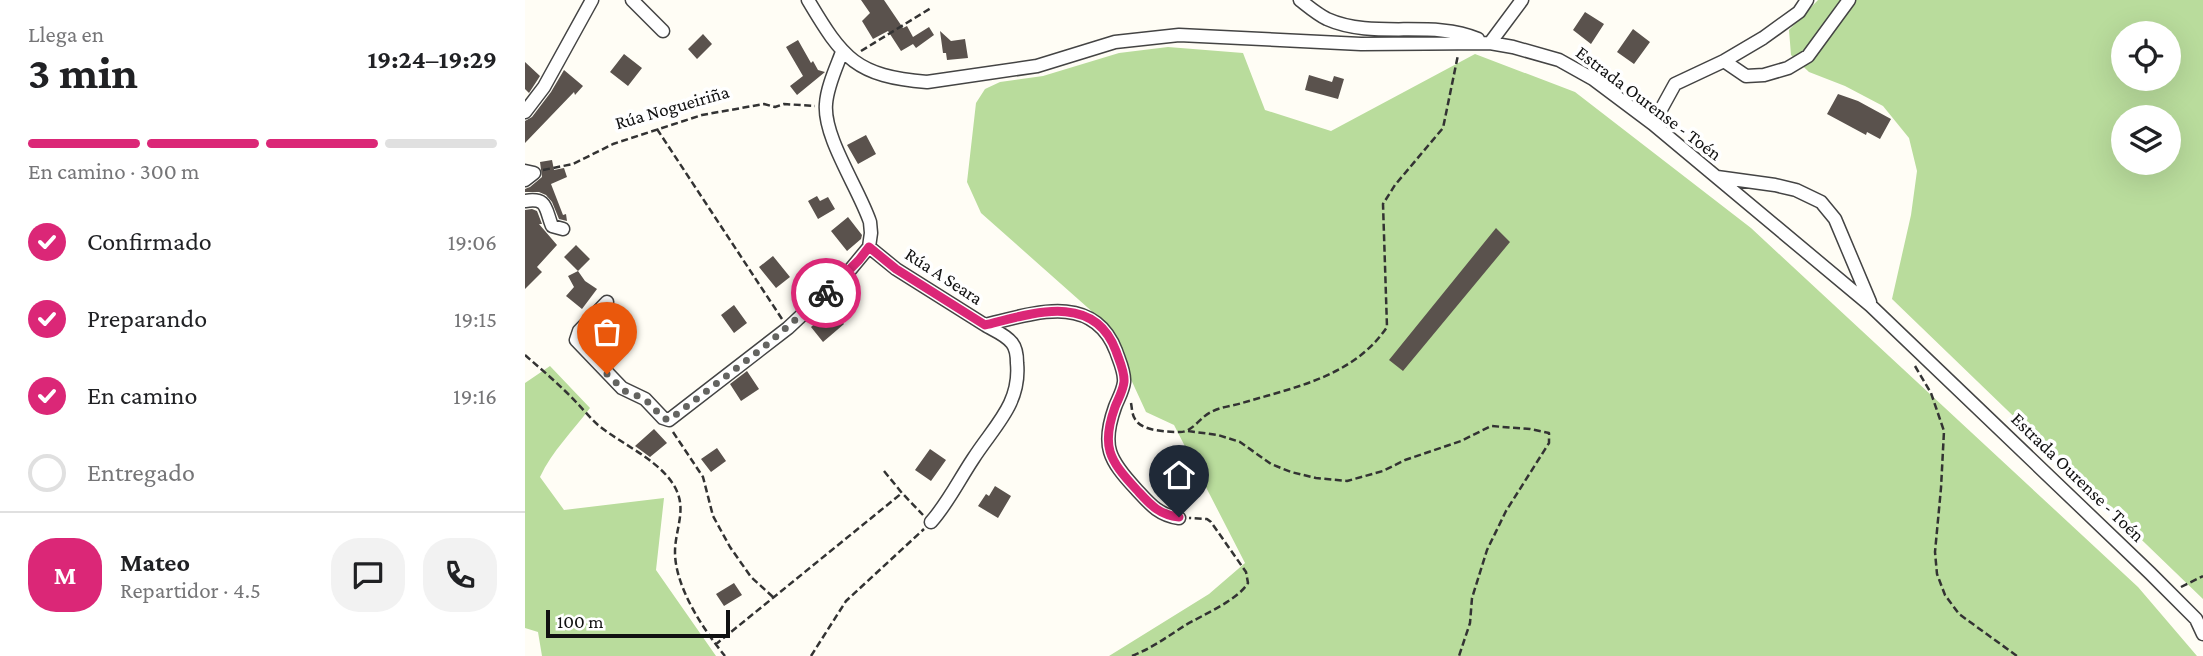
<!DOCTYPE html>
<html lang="es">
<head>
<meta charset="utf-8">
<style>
	body { margin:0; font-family:"Crimson Pro",serif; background:#f2f2f2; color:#202124; height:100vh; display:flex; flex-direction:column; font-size:26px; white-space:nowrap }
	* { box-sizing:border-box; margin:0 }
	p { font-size:23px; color:#757577 }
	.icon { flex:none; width:38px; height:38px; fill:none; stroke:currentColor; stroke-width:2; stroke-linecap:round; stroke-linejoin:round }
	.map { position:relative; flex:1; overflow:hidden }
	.details { display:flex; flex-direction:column; background:#fff; width:525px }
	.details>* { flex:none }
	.tools { position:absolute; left:1586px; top:21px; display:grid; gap:14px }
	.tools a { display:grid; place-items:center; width:70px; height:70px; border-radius:50%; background:#fff; box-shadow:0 7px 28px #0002; font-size:35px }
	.scale { position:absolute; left:21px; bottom:18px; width:184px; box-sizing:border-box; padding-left:7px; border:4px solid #111; border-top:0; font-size:19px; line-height:24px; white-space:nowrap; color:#111; -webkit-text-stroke:5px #fff; paint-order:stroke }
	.pin { position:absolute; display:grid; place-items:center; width:60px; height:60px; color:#fff; margin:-72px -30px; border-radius:50% 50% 50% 0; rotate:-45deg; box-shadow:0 0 7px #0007 }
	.pin .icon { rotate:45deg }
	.courier { position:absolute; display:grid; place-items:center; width:70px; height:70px; margin:-35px; border:5px solid #db2777; border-radius:50%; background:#fff; color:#222; box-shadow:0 2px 9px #0007 }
	.head em { font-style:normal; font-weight:700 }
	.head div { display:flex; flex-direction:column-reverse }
	.head { display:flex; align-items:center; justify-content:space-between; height:119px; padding:0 28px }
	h1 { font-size:46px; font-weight:700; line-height:52px }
	.bar { display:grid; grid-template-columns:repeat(4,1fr); gap:10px 7px; align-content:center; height:84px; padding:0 28px }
	.bar i { height:9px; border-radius:5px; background:#e0e0e0 }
	.bar .active { background:#db2777 }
	.bar p { grid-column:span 4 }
	.line { display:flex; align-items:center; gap:18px; padding:0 28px; border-top:2px solid #e0e0e0 }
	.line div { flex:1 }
	.round { display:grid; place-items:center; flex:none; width:74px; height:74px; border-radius:28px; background:#f2f2f2 }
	ol { padding:0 28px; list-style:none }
	li { display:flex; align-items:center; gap:21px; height:77px }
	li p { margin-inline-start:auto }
	li .icon { padding:7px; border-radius:50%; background:#db2777; color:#fff; stroke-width:4 }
	li:last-child { color:#757577 }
	li i { width:38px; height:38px; border:4px solid #e0e0e0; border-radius:50% }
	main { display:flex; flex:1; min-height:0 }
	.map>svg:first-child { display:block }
	.forest { fill:#b9dc9c; fill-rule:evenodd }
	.building { fill:#5a524d }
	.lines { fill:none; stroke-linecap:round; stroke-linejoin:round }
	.minor-casing { stroke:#444; stroke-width:15 }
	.path { stroke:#333; stroke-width:2.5; stroke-dasharray:7 3.5; stroke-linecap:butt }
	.minor { stroke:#fff; stroke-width:12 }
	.done { stroke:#646461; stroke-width:7; stroke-dasharray:0 12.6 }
	.route { stroke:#db2777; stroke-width:9 }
	.labels { text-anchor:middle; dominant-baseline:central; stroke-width:7; stroke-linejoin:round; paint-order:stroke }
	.street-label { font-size:19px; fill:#111; stroke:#fff }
</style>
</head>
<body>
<main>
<section class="details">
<div class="head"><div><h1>3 min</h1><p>Llega en</p></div><em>19:24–19:29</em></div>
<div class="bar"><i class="active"></i><i class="active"></i><i class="active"></i><i></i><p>En camino · 300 m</p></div>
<ol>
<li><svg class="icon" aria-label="check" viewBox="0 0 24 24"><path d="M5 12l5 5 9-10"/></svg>Confirmado<p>19:06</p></li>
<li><svg class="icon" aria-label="check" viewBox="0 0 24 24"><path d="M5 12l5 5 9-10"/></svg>Preparando<p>19:15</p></li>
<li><svg class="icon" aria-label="check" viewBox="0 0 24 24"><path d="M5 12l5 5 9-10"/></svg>En camino<p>19:16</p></li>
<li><i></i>Entregado</li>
</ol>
<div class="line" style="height:126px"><b class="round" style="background:#db2777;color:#fff">M</b><div><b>Mateo</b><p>Repartidor · 4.5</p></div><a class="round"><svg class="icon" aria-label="chat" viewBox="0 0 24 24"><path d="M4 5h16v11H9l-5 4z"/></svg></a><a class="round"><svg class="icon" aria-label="phone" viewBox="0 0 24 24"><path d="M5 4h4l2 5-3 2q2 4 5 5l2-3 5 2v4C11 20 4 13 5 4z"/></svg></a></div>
</section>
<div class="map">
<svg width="1678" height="656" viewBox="0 0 1678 656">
	<rect width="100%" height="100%" fill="#fffdf5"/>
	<path class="forest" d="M1293,0H1678V599L1367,299L1386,215L1392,171L1384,138L1358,106L1320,86L1284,72L1266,55L1264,30ZM1598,33H1643V79H1598ZM1598,117H1643V163H1598Z
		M643,47L718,53L740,110L806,131L950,54L1050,92L1226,228L1613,587L1672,656H584L684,594L720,563L649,425L621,412L580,323L456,213L442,182L451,103L460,89L475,82L518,76L594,53Z
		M25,366L65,408C48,431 27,451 15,477L39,510L139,498L131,570L191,656H17L13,632L0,628V383Z"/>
	<path class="building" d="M336,0H359L378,28L382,26L388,37L404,27L409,35L391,48L388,44L376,51L363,31L348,39L337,21L345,13Z
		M1060,12L1079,24L1066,44L1048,30Z
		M1108,29L1125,42L1109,64L1092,52Z
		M415,31L426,41L440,39L443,58L422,60L421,53H418Z
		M178,34L187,44L172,59L163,49Z
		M273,40L286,63L288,61L293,70L300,72L272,95L265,86L278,76L261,47Z
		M99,54L117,68L103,86L85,72Z
		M0,62L15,76L4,93L0,89Z
		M39,70L58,86L50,95L49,92L0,143V121L7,117L26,92Z
		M784,75L807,82L809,76L819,79L813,99L780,90Z
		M1313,94L1333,101L1366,119L1355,139L1342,132L1341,135L1302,114Z
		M341,135L351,154L333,164L322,145Z
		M27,160L29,170L39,168L42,177L26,184L38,215L41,214L42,221L34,219L27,202L21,195L14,192H0V189L5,187L17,177L15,162Z
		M292,196L295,201L303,197L310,209L293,219L283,201Z
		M7,209L12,211L17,224H14L32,245L12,267L17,272L0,289V210Z
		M323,217L337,235L336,239L322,251L306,231Z
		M971,228L985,242L878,371L864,360Z
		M51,245L65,259L53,271L39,257Z
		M248,256L265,277L251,288L234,267Z
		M53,271L60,281L72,289L57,309L41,296L49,287L43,276Z
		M209,305L222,323L209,333L196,315Z
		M302,313L309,321L313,317L319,324L298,342L286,327Z
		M222,371L234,389L216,401L205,384Z
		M129,429L142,443L125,457L110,446Z
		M192,448L201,461L186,472L176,459Z
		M405,449L421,460L406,481L390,470Z
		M470,486L486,496L473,518L453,506L461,494L464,496Z
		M209,583L217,595L199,606L191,594Z"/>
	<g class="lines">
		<defs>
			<path id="minor" d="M107,0L138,31
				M283,0C318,59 331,76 402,82L512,66L590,42L654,35L836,44L965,43L988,47L1034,60L1068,79L1128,124L1346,306L1625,573L1671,619L1678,634
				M775,0C784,7 792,14 802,19C849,40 906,19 953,39
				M965,43L997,0
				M1199,61L1221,76L1239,75L1263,68L1283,56L1324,0
				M0,112L19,87L67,0
				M1128,124L1150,84L1199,61L1238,38L1274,12L1282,0
				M0,171L9,173L0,180
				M1192,177L1250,185L1271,190L1296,202L1310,219L1345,302
				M0,201C23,197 20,209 27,226L38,229
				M344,247L371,269L460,325C506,314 568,291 591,351C594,360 600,372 599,382C598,391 593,399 590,407C576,446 584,460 611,489C624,503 633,515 654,518
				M82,302L54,331L51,340L97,388L120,399L138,418L144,420L263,328L325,270L344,247L346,233L345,222C334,189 298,137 301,104C302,87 311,68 317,52
				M406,522C423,503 434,480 448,459C469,426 496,404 492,363C492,356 491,348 487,343C480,334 468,330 460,325"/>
		</defs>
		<use href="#minor" class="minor-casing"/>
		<path class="path" d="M336,51L406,8
			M132,129L257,319
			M18,170L48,164L88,144L177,115L239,104L250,107L259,104L290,106
			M0,355C17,370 35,385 51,402C58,409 65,418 73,425C97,445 142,463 153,494C160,513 150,532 150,552C150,587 178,629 200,656
			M1390,366L1406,393L1419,431L1416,488L1410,552L1412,574L1420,595L1434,614L1492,656
			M606,403C607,408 607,415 610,419C616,431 642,432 655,432C668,432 675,417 686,412C695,407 707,406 717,403C771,387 829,376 862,327L858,204L870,185L918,128L933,55
			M663,431L693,435L715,442L746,464L766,472L791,478L822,481L858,471L880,460L936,441L966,426L1005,429L1024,433V443L981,511L962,550L947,598L945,623L934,656
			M148,432L178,477L188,516L205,547L226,577L248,597
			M359,471L377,493L398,515
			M1656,587L1678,576
			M190,645L377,493
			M286,656L321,601L399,529
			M607,656C627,648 642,637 659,626C677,615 712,601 723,583L721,572L686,522L682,519L664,518"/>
		<use href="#minor" class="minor"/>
	</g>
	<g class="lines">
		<path class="done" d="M82,374L100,391L120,399L138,418L144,420L239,347L301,293"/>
		<path class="route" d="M301,293L334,260L344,247L371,269L460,325C505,314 569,291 591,351C594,360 600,372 599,382C598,391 593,399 590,407C576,446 584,460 611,489C624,503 633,515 654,517"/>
	</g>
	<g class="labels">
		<g class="street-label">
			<text transform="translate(1124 103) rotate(37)">Estrada Ourense - Toén</text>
			<text transform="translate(147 107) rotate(-16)">Rúa Nogueiriña</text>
			<text transform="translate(419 276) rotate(33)">Rúa A Seara</text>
			<text transform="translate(1553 477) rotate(44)">Estrada Ourense - Toén</text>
		</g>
	</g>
</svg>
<div class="tools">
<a><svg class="icon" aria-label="locate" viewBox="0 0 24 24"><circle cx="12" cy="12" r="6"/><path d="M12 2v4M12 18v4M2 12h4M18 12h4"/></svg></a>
<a><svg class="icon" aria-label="layers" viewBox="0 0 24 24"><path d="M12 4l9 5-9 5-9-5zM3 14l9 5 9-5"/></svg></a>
</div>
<div class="scale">100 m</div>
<div class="pin" style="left:82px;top:374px;background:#ea580c"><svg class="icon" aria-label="bag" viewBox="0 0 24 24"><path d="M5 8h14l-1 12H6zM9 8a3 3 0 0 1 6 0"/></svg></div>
<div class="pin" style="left:654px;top:517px;background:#1f2937"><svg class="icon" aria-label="home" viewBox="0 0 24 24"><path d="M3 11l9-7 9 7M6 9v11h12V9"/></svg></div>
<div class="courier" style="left:301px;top:293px"><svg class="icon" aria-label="bike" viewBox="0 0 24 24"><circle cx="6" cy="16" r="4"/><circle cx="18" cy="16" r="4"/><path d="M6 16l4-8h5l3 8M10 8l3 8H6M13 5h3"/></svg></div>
</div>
</main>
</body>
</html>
